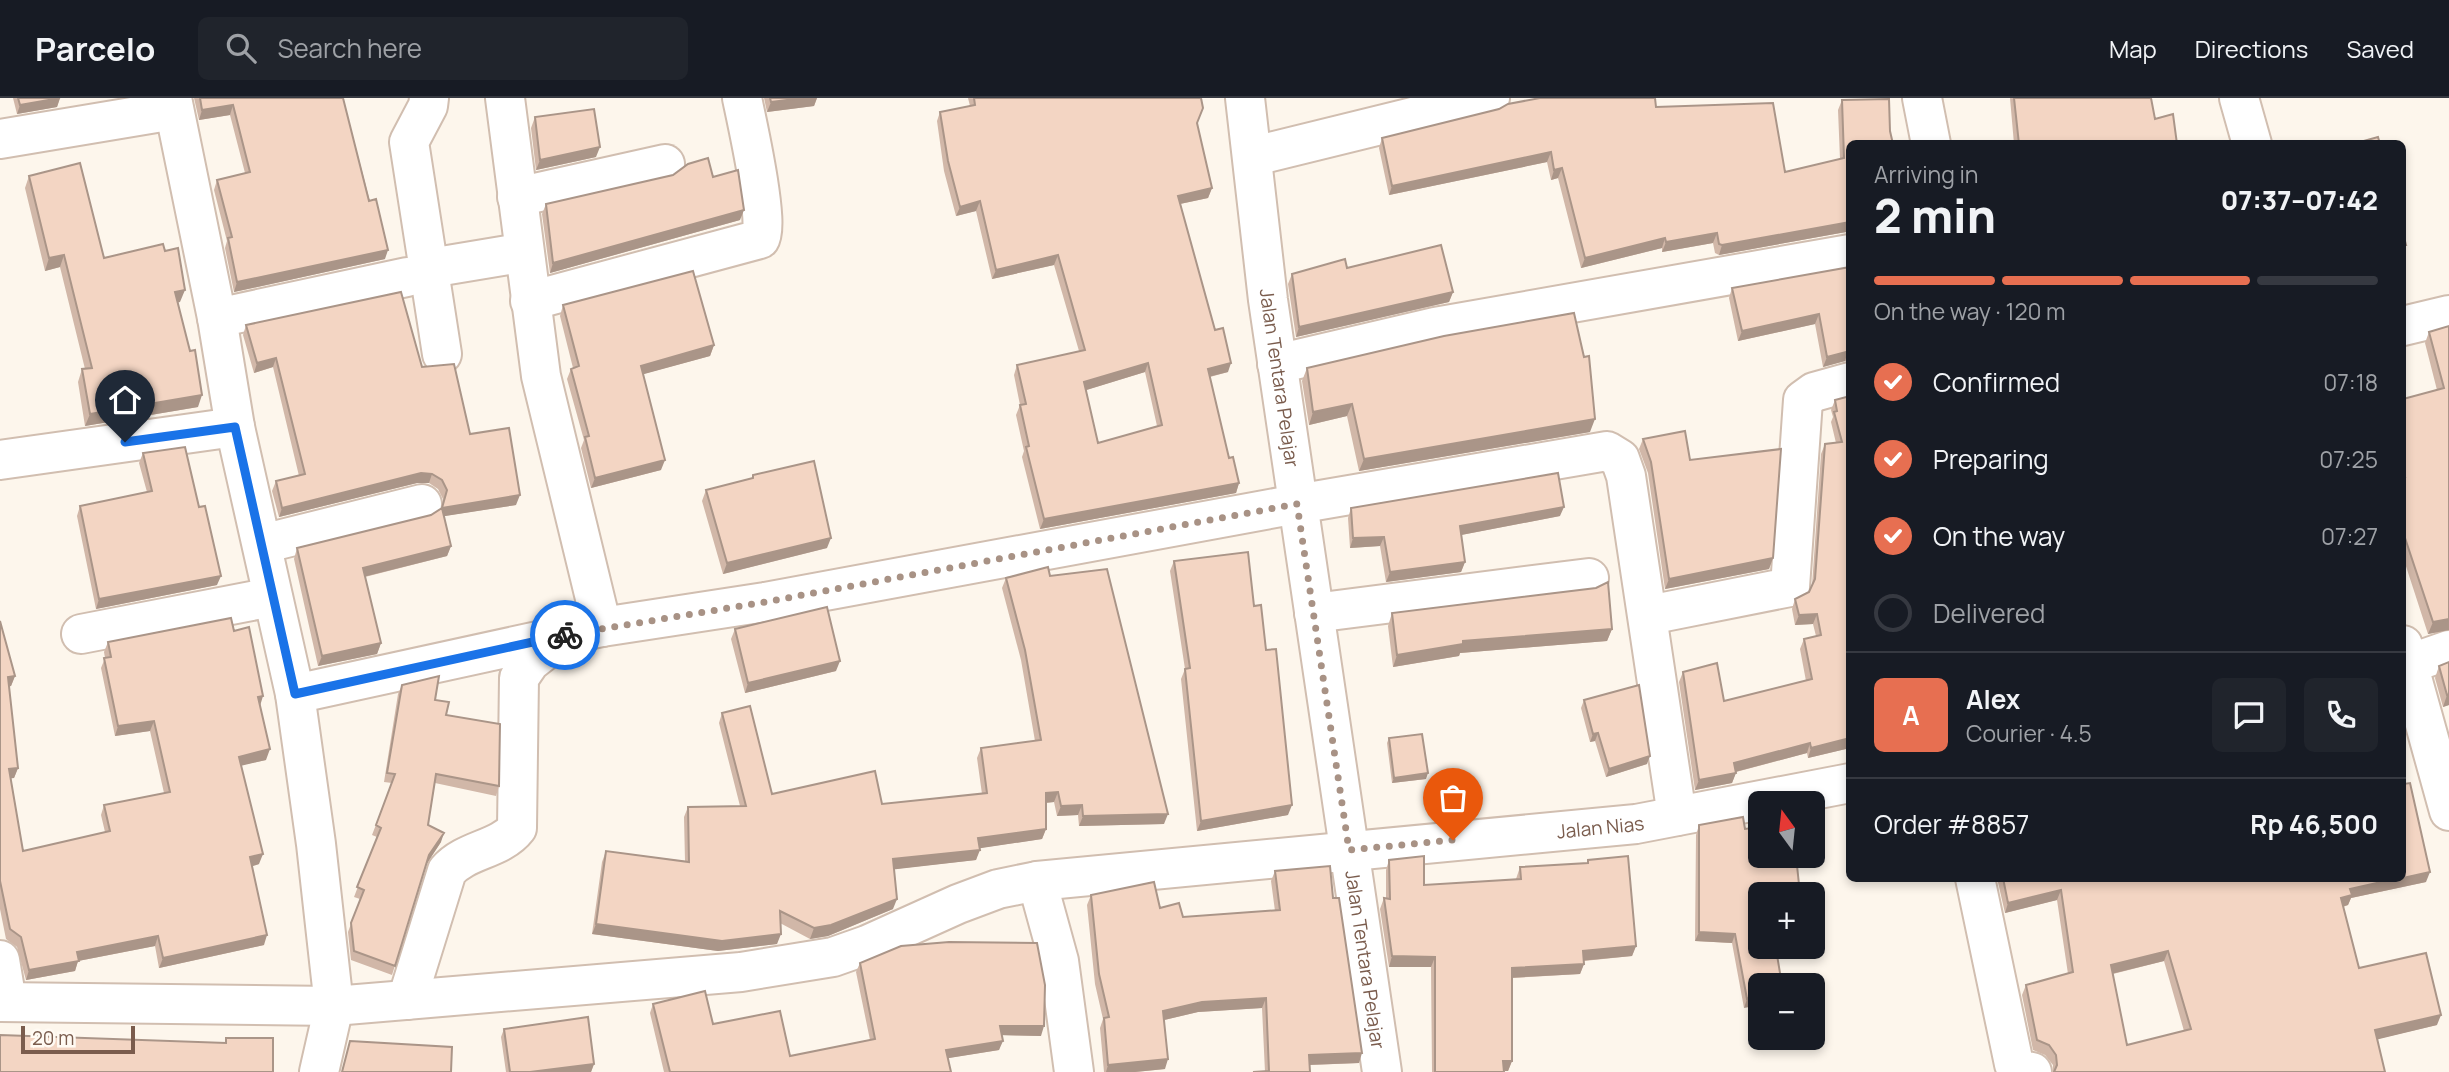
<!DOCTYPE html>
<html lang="en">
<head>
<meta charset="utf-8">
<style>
	body { margin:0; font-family:Manrope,sans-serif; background:#20242c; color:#f1f3f6; height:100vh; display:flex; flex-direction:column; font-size:26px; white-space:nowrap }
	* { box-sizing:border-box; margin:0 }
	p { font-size:23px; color:#9ea1a6 }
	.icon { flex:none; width:38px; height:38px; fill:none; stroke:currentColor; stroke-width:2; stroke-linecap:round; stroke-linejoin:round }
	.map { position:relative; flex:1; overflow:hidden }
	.panel { position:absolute; left:1846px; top:42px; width:560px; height:742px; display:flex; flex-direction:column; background:#171b24; border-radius:10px; box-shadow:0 4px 10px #0003 }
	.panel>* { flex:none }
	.needle { width:46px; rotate:345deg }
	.fabs { position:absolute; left:1748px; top:693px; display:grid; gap:14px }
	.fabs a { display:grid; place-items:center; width:77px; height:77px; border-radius:10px; background:#171b24; box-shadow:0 4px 10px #0003; font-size:35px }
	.scale { position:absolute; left:21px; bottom:18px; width:114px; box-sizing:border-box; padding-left:7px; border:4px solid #7a5c4d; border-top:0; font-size:19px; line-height:24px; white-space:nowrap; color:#7a5c4d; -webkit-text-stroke:5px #fffaf3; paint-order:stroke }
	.pin { position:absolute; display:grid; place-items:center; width:60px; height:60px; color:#fff; margin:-72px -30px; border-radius:50% 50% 50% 0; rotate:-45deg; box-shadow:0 0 7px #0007 }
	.pin .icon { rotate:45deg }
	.courier { position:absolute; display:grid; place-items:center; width:70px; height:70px; margin:-35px; border:5px solid #1a73e8; border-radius:50%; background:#fff; color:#222; box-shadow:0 2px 9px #0007 }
	.head em { font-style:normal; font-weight:800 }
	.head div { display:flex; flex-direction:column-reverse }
	.head { display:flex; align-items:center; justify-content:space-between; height:119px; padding:0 28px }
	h1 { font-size:46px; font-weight:800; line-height:52px }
	.bar { display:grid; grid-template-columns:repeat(4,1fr); gap:10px 7px; align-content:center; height:84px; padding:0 28px }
	.bar i { height:9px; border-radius:5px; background:#363941 }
	.bar .on { background:#e76f51 }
	.bar p { grid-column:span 4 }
	.line { display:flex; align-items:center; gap:18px; padding:0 28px; border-top:2px solid #363941 }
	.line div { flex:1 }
	.round { display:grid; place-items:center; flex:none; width:74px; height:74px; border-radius:10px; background:#20242c }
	ol { padding:0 28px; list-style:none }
	li { display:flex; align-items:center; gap:21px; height:77px }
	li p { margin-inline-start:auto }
	li .icon { padding:7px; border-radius:50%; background:#e76f51; color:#fff; stroke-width:4 }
	li:last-child { color:#9ea1a6 }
	li i { width:38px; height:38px; border:4px solid #363941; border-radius:50% }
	header { display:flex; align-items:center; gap:42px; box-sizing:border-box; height:98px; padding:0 35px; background:#171b24; border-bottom:2px solid #363941 }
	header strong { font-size:33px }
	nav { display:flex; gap:38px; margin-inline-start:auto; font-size:24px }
	.search { width:490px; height:63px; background:#20242c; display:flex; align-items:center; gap:18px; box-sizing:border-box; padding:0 24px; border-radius:10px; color:#9ea1a6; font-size:26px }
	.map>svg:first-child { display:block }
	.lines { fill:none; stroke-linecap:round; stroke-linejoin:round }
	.minor-casing { stroke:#d1beb0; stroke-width:42 }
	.minor { stroke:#fff; stroke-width:38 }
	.wall { fill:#d1b7a8; fill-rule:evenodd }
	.shaded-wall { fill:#aa9588 }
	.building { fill:#f3d5c3; stroke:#aa9588; stroke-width:2; fill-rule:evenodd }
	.done { stroke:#a89285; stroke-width:7; stroke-dasharray:0 12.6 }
	.route { stroke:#1a73e8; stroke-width:9 }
	.labels { text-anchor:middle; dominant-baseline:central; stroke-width:6; stroke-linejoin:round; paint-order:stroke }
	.street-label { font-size:19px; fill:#7a5c4d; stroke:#fffaf3 }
</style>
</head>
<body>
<header>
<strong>Parcelo</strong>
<div class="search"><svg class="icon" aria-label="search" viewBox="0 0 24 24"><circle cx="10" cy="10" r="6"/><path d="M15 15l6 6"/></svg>Search here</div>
<nav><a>Map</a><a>Directions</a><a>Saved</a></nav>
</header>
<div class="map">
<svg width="2449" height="974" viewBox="0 0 2449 974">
	<rect width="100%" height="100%" fill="#fdf6ec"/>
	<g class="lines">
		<defs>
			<g id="minor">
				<path d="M172,0L217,220L235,329L295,596L316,746L334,908L319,974"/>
				<path d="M429,0L428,8L409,44L442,256"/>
				<path d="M505,0L541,278L602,529"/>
				<path id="s1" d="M1245,0L1268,202L1382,974"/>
				<path d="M1922,0L1931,46"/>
				<path d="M2239,0L2252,46"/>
				<path d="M0,41L174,12"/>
				<path d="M1254,58L1490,0"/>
				<path d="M517,99L665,66"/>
				<path d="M430,170L508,157"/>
				<path d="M530,203L760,141C770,126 747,24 742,0"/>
				<path d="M217,220L407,179"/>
				<path d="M2403,228L2449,217"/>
				<path d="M1277,266L1435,229L1850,156"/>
				<path d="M0,362L235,329"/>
				<path d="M262,446L422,406"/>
				<path d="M1314,515L1589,480"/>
				<path d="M1649,517L1790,489L1803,302L1814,294L1850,284"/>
				<path d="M81,536L272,499"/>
				<path d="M2403,547L2449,713"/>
				<path d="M2403,568L2449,552"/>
				<path d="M295,596L602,529L765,504L1297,406L1607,353L1620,361L1626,378L1677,718"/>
				<path d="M1975,780L2014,966L2019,972L2032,974"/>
				<path d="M1037,783L1059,863L1074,974"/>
				<path d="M0,862L7,904"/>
				<path d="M407,902L447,773C466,751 500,752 517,730L519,580L530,564L562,539"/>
				<path id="s2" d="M0,904L334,908L741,874L833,859L867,847L958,806L998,791L1037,783L1636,726L1850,685"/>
			</g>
		</defs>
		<use href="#minor" class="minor-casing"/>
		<use href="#minor" class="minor"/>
	</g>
	<path class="wall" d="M13,0H60L57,9L17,16Z
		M194,0H343L385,161L234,194L225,150L227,143L214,92L217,82L245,75L230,17L199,22Z
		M764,0H817L814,8L767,14Z
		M968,0H1201L1197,25L1212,90L1208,100L1180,106L1215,232L1228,274L1210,279L1229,360L1239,385L1236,395L1040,431L1022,359L1024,353L1016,317L1020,307L1014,277L1017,267L1079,253L1054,167L992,181L976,113L956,118L944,73L937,23L940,14L970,8ZM1145,274L1157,328L1098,345L1086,292Z
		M2010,0H2151L2155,21L2177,46H2014Z
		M1578,1L1656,9L1785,74L1840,61L1838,12L1842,2L1846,134L1719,157L1715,155L1713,145L1662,154V150L1581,170L1558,80L1551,82L1547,64L1389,97L1379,50L1382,40Z
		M535,19L596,59L536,72L531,30Z
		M29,78L104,160L180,204H178L198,309L85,328L78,284L82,271H85L60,169L45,173L25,90Z
		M713,79L740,122L550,175L542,116L546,106Z
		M1850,169V264L1845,263L1823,269L1815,226L1738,243L1729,200L1732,190Z
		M1292,176L1453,194L1449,204L1296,239L1288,186Z
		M563,207L714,247L710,258L643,276L661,372L591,390L581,350L584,342L567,281L571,271L573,270L560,218Z
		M246,227L422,269L470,336L516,407L444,418L451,448L447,458L365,479L381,545L377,556L318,568L294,461L297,450L431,417L441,411L443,401L438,391L429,385H417L279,419L272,393L276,383L299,378L273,269L254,275L243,237Z
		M2449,228V532L2428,536L2403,459V301L2437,292L2425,245L2429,234Z
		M1307,270L1590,334L1359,373L1347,318L1309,327L1302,283Z
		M1850,298V650L1808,660L1807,655L1736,674L1732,685L1695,692L1679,584L1683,574L1724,603L1806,583L1800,551L1804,541L1816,538L1813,526L1795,527L1792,511L1795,501L1809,494L1812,488L1821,356L1825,346L1836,345L1831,324L1833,319L1831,312L1835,302Z
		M1643,341L1690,362L1773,460L1769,471L1665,491L1648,375L1639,351Z
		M143,355L217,487L96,511L77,418L80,408L147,394L139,365Z
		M753,377L827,450L723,476L702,403L706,392L752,380Z
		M1351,410L1560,418L1461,437L1465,464L1461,474L1386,484L1380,448L1350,450L1348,420Z
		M1174,463L1254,508L1288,717L1197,733L1181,581L1185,571L1170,473Z
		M1050,478L1164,726L1079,728L1078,717L1057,718L1054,704L1046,705V731L1042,741L979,750L976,762L894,771L893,811L828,838L810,841L780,825L777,846L718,853L592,836L602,764L606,753L685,763L684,719L688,709L740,708L719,625L722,615L772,696L882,706L982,696L977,660L981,650L1035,643L1021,562L1002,490L1006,480Z
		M1392,515L1612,531L1607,543L1460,555L1459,558L1393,569L1388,528Z
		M0,523L15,578L11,588H9L18,670L14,680H11L23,753L105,734L101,717L104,707L164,695L150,633L115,638L101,570L105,560L104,554L108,544L234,533L260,607L266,662L241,667L259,766L252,768L264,847L159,870L155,848L78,863L75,873L26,882L17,849L6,841L0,811Z
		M735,531L836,573L745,595L731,541Z
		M2449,564V607L2443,609L2435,580L2439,568Z
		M402,587L435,602L499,688L496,698L435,685L428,727L441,744L427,765L392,877L351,862L348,834L360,801L354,799L377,739L372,737L392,685L384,684L398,596Z
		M1584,602L1647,666L1606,679L1595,643L1590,644L1581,610Z
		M1389,640L1426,681L1392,685L1387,645Z
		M1699,727L1745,731L1800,796L1815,847L1811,856L1777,860L1744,910L1732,845L1695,843L1696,737Z
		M1389,762L1424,787L1516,781L1520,769L1587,765L1588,762L1636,848L1632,858L1584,863V866L1580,876L1512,880V963L1508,973H1504V974H1432L1431,869H1389L1380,811L1384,800H1386V772Z
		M1275,773L1333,800L1359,965L1310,967L1265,974L1262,910L1198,914L1164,922L1165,971L1135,974H1104L1100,930L1103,921L1095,886L1087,807L1091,797L1160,810L1183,819L1275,813L1271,783Z
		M1997,780H2403L2426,784L2351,800L2348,807L2343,809L2359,870L2437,927L2377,941L2385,974H2053V967L2045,957L2033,952L2022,897L2026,887L2068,876L2057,802L2005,815ZM2164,863L2184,933L2127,947L2113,876Z
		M860,865L1041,938L1002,937L999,952L948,960L951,974H664L650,915L653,906L713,926L790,958L870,942L856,874Z
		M504,931L594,966L591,974H506L501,939Z"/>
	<path class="shaded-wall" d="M60,0L57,9L17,16L20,7Z
		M803,0H817L814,8L767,14L771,4Z
		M233,7L230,17L199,22L202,12Z
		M600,49L596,59L536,72L540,62Z
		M1551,54L1547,64L1389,97L1392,88Z
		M1562,70L1558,80L1551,82L1554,72Z
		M1212,90L1208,100L1175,107L1178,98Z
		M980,103L976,113L956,118L960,109Z
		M744,112L740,122L550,175L553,165Z
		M1850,124V135L1846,134L1719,157L1722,147Z
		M1717,135L1713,145L1662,154L1666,144Z
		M1665,140L1662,150L1581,170L1585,160Z
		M388,152L385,161L234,194L237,184Z
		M64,157L60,169L45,173L49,160Z
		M1058,157L1054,167L992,181L996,172Z
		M185,192L180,204L171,206L175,194Z
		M1453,194L1449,204L1296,239L1299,229Z
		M1819,216L1815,226L1738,243L1742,233Z
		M714,247L710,258L637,278L641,268Z
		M1848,253L1845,263L1823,269L1827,259Z
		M276,260L273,269L254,275L257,265Z
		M1148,265L1145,274L1080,294L1084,284Z
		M1231,265L1228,274L1204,280L1208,271Z
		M202,297L198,309L85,328L90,316Z
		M1352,306L1347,318L1309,327L1313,314Z
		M1595,321L1590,334L1359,373L1364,361Z
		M665,362L661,372L591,390L595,380Z
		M421,375L432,376L429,385H417L279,419L282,410Z
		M1239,385L1236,395L1040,431L1044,421Z
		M520,397L516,407L439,419L442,410Z
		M1564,409L1560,418L1456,438L1460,428Z
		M1384,439L1380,448L1350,450L1353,440Z
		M831,440L827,450L723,476L727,465Z
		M451,448L447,458L359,480L363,470Z
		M1773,460L1769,471L1665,491L1669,481Z
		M1465,464L1461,474L1386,484L1390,474Z
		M221,478L217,487L96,511L99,501Z
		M1817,516L1813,526L1795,527L1799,517Z
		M2449,521V532L2428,536L2433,524Z
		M1612,531L1607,543L1460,555L1459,558L1393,569L1397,557L1463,543Z
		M381,545L377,556L318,568L322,558Z
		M840,563L836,573L745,595L748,585Z
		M15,578L11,588L5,590L8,579Z
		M2449,596V607L2443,609L2447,597Z
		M263,598L260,608L258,599Z
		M154,623L150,633L115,638L118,628Z
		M1598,635L1595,643L1590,644L1593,636Z
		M1850,640V650L1808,660L1811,650Z
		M1810,645L1807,655L1731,675L1734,665Z
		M270,651L266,662L236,669L239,659Z
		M1650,658L1647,666L1606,679L1609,671Z
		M18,670L14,680L6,681L9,671Z
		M1428,675L1426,681L1392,685L1394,680Z
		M1736,675L1732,685L1695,692L1699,682Z
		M1058,694L1054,704L1043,705L1046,695Z
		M1082,707L1078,717L1057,718L1061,708Z
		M1292,707L1288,717L1197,733L1201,723Z
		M1168,716L1164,726L1079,728L1083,718Z
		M1046,731L1042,741L975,751L978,740Z
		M444,735L441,744L426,767L429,757Z
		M980,752L976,762L889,772L893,761Z
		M263,756L259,766L247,770L250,759Z
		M2430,774L2426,784L2351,800L2348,807L2338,810L2341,800L2350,791Z
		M2061,792L2057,802L2005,815L2008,805Z
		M897,801L893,811L828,838L810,841L814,830Z
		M596,826L781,836L777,846L718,853L592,836Z
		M1699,834L1735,836L1732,845L1695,843Z
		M267,837L264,847L159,870L163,860Z
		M158,838L155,848L78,863L75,873L26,882L29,872L77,854Z
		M1813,847H1815L1811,856L1772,861L1776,851L1797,849H1813Z
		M1636,848L1632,858L1579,863L1583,853Z
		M2168,853L2164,863L2107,877L2111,867Z
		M1392,858L1435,859L1431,869H1389Z
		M1584,866L1580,876L1508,880L1512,870Z
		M1760,898V907L1744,910L1747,901Z
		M1266,900L1262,910L1198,914L1160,923L1163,913L1202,904Z
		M2441,917L2437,927L2371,943L2375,932Z
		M1000,928H1044L1041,938L997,937Z
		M1003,943L999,952L943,961L946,952Z
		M1362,955L1359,965L1306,967L1309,957Z
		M1168,961L1165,971L1135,974H1106L1108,967Z
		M1503,963H1512L1508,973H1500Z
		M594,966L591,974H530Z"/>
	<path class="building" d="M18,0H60L20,7Z
		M200,0H343L369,103L376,101L388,152L237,184L228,140L232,139L217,82L250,74L233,7L202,12Z
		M770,0H803L771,4Z
		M974,0H1201L1203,10L1197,25L1212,90L1178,98L1215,232L1223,230L1231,265L1208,271L1229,360L1233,359L1239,385L1044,421L1026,349L1029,348L1020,307L1026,306L1017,267L1085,252L1058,157L996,172L980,103L960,109L948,63L940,14L975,7ZM1148,265L1162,327L1098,345L1084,284Z
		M1540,0H1655L1656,9L1773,5L1785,74L1844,60L1842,2L1889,1L1890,33L1893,46H1850V124L1722,147L1719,146L1717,135L1666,144L1665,140L1585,160L1562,70L1554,72L1551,54L1392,88L1382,40L1499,11L1508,6Z
		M2014,0H2151L2155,21L2173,16L2177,46H2019Z
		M594,11L600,49L540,62L535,19Z
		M2378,39L2380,46H2353Z
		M708,60L713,79L738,72L744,112L553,165L546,106L673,77L688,66Z
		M80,65L104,160L163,146L165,153L178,150L185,192L175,194L190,253L195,252L202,297L90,316L82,271L92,270L64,157L49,160L29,78Z
		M2403,135L2406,147H2403Z
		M1441,147L1453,194L1299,229L1292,176L1345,161L1347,170Z
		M1850,169V253L1827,259L1819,216L1742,233L1732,190Z
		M693,173L714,247L641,268L665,362L595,380L585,339L589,338L571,271L579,268L563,207Z
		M401,194L422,269L454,266L470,336L509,330L520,397L442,410L447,392L442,382L432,376L421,375L282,410L276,383L305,376L276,260L257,265L246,227Z
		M1574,215L1584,259L1589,258L1595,321L1364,361L1352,306L1313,314L1307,270L1444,238Z
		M2449,228V521L2433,524L2405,440H2403V379H2405L2403,372V301L2444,290L2429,234Z
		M1850,298V640L1811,650L1810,645L1734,665L1736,675L1699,682L1683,574L1717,565L1724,603L1812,581L1804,541L1821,537L1817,516L1799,517L1795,501L1809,494L1815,481L1825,346L1842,344L1834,314L1837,313L1835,302Z
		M1685,333L1690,362L1781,351L1773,460L1669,481L1651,364L1643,341Z
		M185,349L199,409L205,408L221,478L99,501L80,408L152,393L143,355Z
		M814,363L831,440L727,465L706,392L753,380V377Z
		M1558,375L1564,409L1460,428L1465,464L1390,474L1384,439L1353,440L1351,410Z
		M442,410L451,448L363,470L381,545L322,558L297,450L431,417Z
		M1248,454L1254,508L1261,507L1266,552L1276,551L1292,707L1201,723L1185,571L1190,570L1174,463Z
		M1048,469L1050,478L1107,471L1168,716L1083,718L1082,707L1061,708L1058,694L1046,695V731L978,740L980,752L893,761L897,801L831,827L814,830L780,813L781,836L722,843L596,826L606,753L689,764L688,709L746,708L722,615L750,608L772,696L875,673L882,706L987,695L981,650L1041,642L1025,552L1006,480Z
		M1608,484L1612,531L1463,543V546L1397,557L1392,515L1596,490Z
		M827,509L840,563L748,585L735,531Z
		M231,520L234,533L249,529L263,598L258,599L270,651L239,659L263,756L250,759L267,837L163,860L158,838L77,854L79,863L29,872L21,839L10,831L0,783V523L15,578L8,579L18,670L9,671L23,753L110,733L104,707L170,694L154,623L118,628L104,560L111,559L108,544Z
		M2449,564V596L2447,597L2439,568Z
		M439,578L435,602L449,604L446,617L500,626L499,688L436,676L428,727L444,735L429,757L395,868L354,853L351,825L364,792L357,789L381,730L376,727L395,676L387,675L402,587Z
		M1639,587L1650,658L1609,671L1598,635L1593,636L1584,602Z
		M1422,636L1428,675L1394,680L1389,640Z
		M2410,685L2430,774L2403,780V686Z
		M1743,719L1745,731L1760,729V758H1796L1800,796H1760V849H1797L1776,851L1782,887H1760V898L1747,901L1735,836L1699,834V727Z
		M1424,758V787L1521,781L1520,769L1588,765V762L1628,758L1636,848L1583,853L1584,866L1512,870V963H1503L1504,974H1435V859L1392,858L1384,800L1390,801L1389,762Z
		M1330,768L1333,800H1339L1362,955L1309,957L1310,974H1253L1269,973L1266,900L1202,904L1163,913L1168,961L1108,967L1104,920L1109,919L1099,876L1091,797L1154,784L1160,810L1179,805L1183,819L1280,812L1275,773Z
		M2003,780H2399L2350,791L2352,797L2341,800L2359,870L2426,855L2441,917L2375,932L2385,974H2054L2057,967L2056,957L2049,947L2037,942L2026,887L2073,874L2061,792L2008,805ZM2168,853L2191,931L2127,947L2111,867Z
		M949,844L1037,845L1045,887L1044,928H1000L1003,943L946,952L951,974H670L653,906L705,893L713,926L780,913L790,958L875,941L860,865L901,848Z
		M588,919L594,966L530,974H510L504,931Z
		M0,937L226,945V940H273V974H0Z
		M350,943L452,949L451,974H342Z"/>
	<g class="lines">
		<path class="done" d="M565,537L765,504L1297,406L1349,752L1453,742"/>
		<path class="route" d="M125,344L235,329L295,596L565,537"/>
	</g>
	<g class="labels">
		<g class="street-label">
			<text stroke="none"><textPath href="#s1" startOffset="282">Jalan Tentara Pelajar</textPath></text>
			<text stroke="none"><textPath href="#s2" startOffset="1620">Jalan Nias</textPath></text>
			<text stroke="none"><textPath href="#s1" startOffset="870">Jalan Tentara Pelajar</textPath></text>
		</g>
	</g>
</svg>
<div class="fabs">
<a><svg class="needle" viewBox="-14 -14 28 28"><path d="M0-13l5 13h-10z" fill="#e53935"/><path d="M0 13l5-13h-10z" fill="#9ea1a6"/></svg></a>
<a>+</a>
<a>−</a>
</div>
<div class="scale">20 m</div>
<div class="pin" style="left:1453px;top:742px;background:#ea580c"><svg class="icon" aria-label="bag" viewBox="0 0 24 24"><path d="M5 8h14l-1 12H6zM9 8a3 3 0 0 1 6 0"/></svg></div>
<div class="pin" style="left:125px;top:344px;background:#1f2937"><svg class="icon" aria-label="home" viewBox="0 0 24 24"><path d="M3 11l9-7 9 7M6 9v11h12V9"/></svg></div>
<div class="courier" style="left:565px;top:537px"><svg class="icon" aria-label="bike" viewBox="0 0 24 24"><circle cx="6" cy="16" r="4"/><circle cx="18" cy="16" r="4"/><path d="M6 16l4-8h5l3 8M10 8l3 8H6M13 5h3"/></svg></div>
<section class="panel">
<div class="head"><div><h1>2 min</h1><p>Arriving in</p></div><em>07:37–07:42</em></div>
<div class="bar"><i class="on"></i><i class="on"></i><i class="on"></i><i></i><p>On the way · 120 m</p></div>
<ol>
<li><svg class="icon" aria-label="check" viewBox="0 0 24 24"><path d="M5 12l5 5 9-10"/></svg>Confirmed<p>07:18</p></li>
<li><svg class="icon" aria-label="check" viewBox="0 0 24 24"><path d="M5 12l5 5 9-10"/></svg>Preparing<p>07:25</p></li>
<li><svg class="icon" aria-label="check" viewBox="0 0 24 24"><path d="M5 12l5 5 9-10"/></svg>On the way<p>07:27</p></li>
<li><i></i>Delivered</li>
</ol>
<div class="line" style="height:126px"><b class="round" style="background:#e76f51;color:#fff">A</b><div><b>Alex</b><p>Courier · 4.5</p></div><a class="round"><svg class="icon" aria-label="chat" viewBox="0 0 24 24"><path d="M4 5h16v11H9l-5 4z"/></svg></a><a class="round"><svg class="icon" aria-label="phone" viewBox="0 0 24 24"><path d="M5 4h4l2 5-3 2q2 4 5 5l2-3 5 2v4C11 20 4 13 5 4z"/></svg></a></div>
<div class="line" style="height:91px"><div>Order #8857</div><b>Rp 46,500</b></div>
</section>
</div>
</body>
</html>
